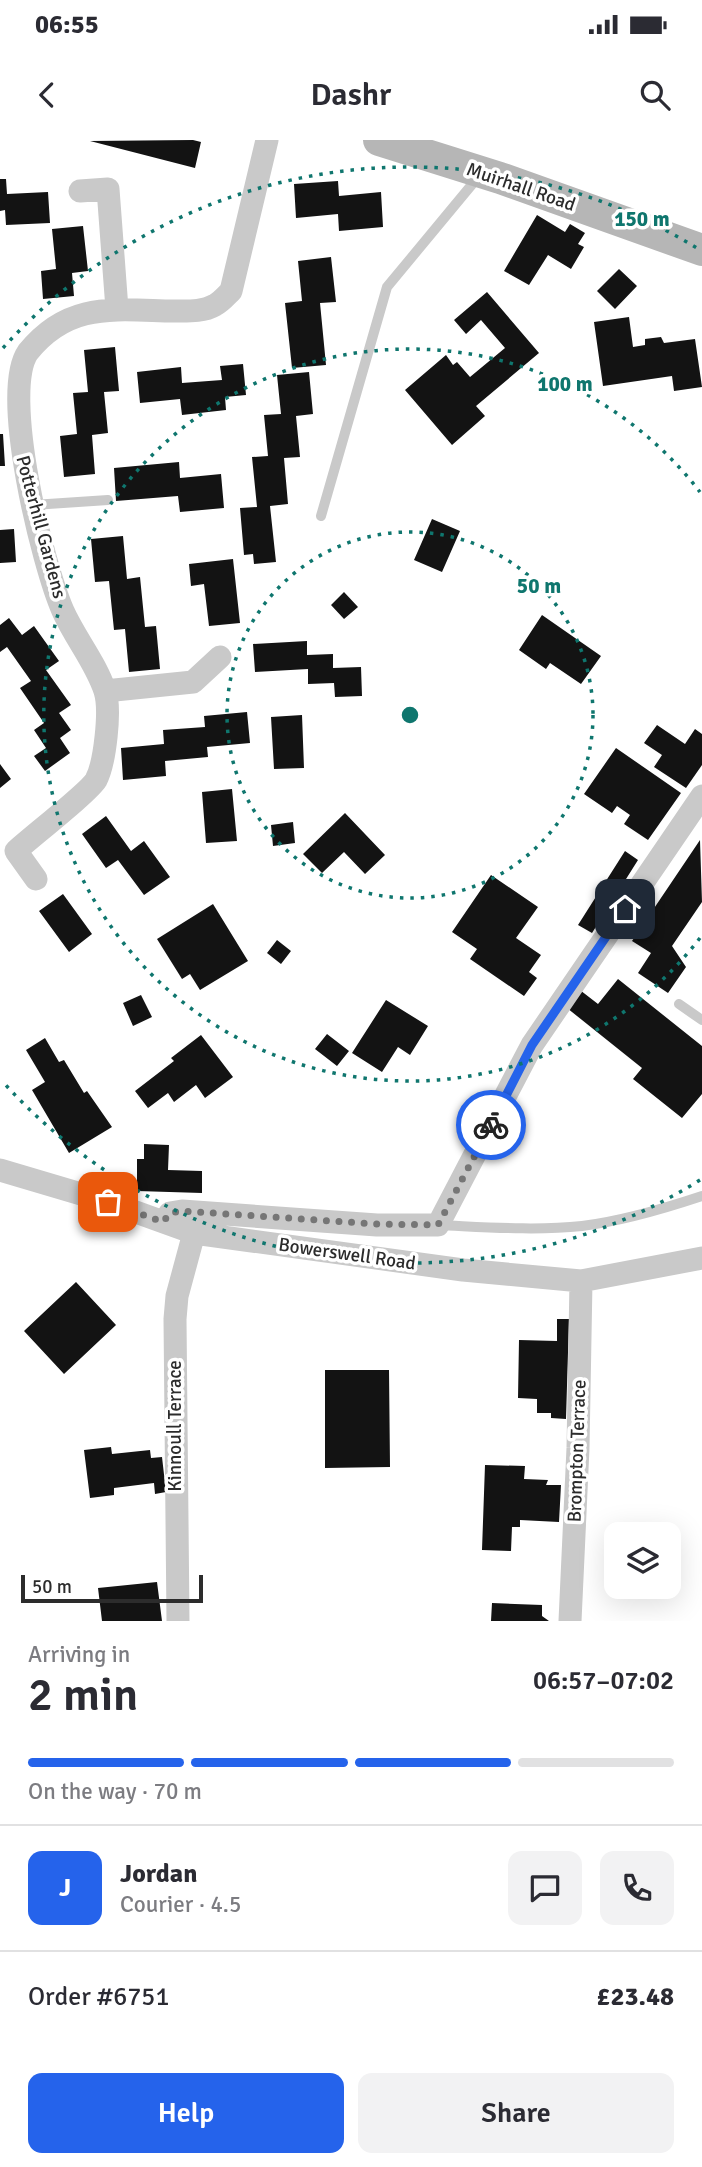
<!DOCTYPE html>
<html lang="en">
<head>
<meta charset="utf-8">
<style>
	body { margin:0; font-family:Signika,sans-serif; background:#f2f2f3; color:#2b2b33; height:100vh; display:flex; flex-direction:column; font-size:26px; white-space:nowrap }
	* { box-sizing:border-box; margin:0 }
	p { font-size:23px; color:#7c7c81 }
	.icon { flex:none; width:38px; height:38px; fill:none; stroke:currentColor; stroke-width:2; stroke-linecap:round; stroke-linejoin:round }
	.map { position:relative; height:1481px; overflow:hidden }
	.panel { display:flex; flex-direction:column; background:#fff; flex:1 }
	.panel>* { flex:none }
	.buttons { position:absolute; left:604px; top:1382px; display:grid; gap:14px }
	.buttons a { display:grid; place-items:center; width:77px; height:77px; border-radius:14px; background:#fff; box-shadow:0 7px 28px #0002; font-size:35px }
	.scale { position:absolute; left:21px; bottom:18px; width:182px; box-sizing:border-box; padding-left:7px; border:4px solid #2c2c2c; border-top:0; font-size:19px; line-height:24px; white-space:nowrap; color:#2c2c2c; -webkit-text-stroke:5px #fff; paint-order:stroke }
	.pin { position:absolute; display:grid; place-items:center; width:60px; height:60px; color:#fff; margin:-30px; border-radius:14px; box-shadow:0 4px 10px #0006 }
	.courier { position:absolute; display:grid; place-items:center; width:70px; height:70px; margin:-35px; border:5px solid #2563eb; border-radius:50%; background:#fff; color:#222; box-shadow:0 2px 9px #0007 }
	.head em { font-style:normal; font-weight:600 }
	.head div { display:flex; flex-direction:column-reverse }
	.head { display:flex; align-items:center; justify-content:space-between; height:119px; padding:0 28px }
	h1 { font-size:46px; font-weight:600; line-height:52px }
	.bar { display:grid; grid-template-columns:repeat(4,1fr); gap:10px 7px; align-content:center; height:84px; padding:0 28px }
	.bar i { height:9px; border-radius:5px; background:#e1e1e2 }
	.bar .selected { background:#2563eb }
	.bar p { grid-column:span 4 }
	.line { display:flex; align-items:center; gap:18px; padding:0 28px; border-top:2px solid #e1e1e2 }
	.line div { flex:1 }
	.round { display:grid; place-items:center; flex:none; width:74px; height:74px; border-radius:14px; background:#f2f2f3 }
	.primary-button { display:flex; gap:14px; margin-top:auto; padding:14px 28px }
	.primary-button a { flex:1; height:80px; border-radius:14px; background:#2563eb; color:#fff; font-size:28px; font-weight:600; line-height:80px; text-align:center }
	.primary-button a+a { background:#f2f2f3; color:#2b2b33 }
	.status { display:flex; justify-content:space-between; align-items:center; height:49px; padding:0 35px; background:#fff; direction:ltr }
	.status svg { height:19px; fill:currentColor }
	header { display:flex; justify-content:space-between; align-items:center; height:91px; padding:0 28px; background:#fff; font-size:32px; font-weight:600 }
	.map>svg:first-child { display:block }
	.building { fill:#131313 }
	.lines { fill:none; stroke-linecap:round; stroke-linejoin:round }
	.lane { stroke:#c9c9c9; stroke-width:10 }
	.street { stroke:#c9c9c9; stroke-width:23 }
	.secondary { stroke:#b6b6b6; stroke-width:32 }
	.done { stroke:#767676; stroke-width:7; stroke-dasharray:0 12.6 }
	.route { stroke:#2563eb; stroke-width:9 }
	.ring { fill:none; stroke:#0f766e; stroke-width:3.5; stroke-dasharray:3.5 7 }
	.labels { text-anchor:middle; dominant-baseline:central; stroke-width:7; stroke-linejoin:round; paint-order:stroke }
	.street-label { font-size:19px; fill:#2c2c2c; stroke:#fff }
	.centre { fill:#0f766e; stroke:#fff; stroke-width:3.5 }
	.ring-label { font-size:21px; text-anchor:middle; font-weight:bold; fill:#0f766e; stroke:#fff; stroke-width:7; stroke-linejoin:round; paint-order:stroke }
</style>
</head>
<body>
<div class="status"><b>06:55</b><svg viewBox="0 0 49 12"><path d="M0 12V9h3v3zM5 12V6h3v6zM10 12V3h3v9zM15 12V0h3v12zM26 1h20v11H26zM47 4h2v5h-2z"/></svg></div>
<header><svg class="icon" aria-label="back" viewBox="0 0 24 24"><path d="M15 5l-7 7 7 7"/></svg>Dashr<svg class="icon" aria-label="search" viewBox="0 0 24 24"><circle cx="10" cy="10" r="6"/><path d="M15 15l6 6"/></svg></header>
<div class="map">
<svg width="702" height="1481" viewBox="0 0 702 1481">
	<rect width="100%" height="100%" fill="#fff"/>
	<path class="building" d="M193,0L201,2L195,28L90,1Z
		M0,39H6L7,54L48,52L50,83L6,85L5,70L0,71Z
		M338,41L339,56L381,52L383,87L339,91L338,74L296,78L294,44Z
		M537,75L565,92L570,84L585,93L578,104L584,107L571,129L548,115L529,145L504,131Z
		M83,86L88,131L72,133L74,156L43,159L41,131L56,129L52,89Z
		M331,117L336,162L320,163L326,225L292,228L285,163L302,161L298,121Z
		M619,129L637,146L615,169L597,151Z
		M487,152L539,213L476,266L485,276L452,305L405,250L446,215L453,225L457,222L470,237L505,208L481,180L466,194L454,180Z
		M629,177L633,207L645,205V199L661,197L664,203L695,199L702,247L674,251L672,236L603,246L594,182Z
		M115,207L119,251L104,252L108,293L92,295L95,334L64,337L60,296L77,294L73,253L88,252L84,210Z
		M243,224L246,255L225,257L226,270L182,275L180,259L140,263L137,232L181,227L182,243L222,240L220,226Z
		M309,232L313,274L296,276L300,317L284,318L288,364L270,366L276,422L254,424L253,414L244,415L240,368L257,367L252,317L268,316L264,275L281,274L277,235Z
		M0,294H3L5,326H0Z
		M179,322L180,338L221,334L224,368L180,372L178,356L116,361L114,328Z
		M432,379L460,391L442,432L414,420Z
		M14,389L16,422L0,423V390Z
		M123,396L127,439L140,437L145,487L156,486L160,529L129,532L125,489L114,490L109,441L95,442L91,399Z
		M233,419L240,483L209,486L204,444L191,446L189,424Z
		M344,452L358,467L344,479L331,465Z
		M542,475L601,516L581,544L550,523L546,529L519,510Z
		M9,478L22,495L34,486L59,521L46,530L71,565L59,573L71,590L60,598L70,613L45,631L34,616L46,608L34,590L44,583L20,548L31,541L7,507L0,512V485Z
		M307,501V515L333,514V528L361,527L362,556L335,557L334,543L308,544V529L255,532L253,504Z
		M247,572L250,603L207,607L208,617L165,621L166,636L123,640L121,608L164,604L163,590L205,587L204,576Z
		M302,575L304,628L274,629L271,577Z
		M657,585L685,604L695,589L702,594V625L686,648L654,627L662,615L644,603Z
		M616,608L681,653L648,700L624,684L630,675L617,666L612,673L584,654Z
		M0,624L11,639L0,648Z
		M232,649L237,701L206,703L202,652Z
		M345,673L385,715L365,734L344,712L322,733L303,714Z
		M106,676L131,711L144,701L170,737L144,755L118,720L106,728L82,694Z
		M293,682L295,703L273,706L271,685Z
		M700,700L702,762L672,806L686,827L668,853L638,833L651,813L632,801Z
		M625,711L638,720L592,793L578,785Z
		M491,735L538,767L516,798L541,815L529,832L537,838L524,856L470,819L477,809L452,792Z
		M63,754L92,794L69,812L39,771Z
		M213,764L248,821L200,850L190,834L182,839L157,799Z
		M277,800L291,811L281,824L267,813Z
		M618,839L702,906V954L682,978L633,939L642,928L562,864L576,847L598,864Z
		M141,855L152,877L133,886L123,863Z
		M386,860L428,886L410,915L398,907L382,932L352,913Z
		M327,894L349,911L337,926L315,909Z
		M201,895L233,937L205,958L196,945L174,962L168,953L148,968L135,951L174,921L171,918Z
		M45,898L59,922L64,920L84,953L87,951L112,987L69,1013L32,950L45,942L26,910Z
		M144,1004L169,1005L168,1030L202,1031V1053L137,1051V1019H144Z
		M76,1142L116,1185L64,1234L24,1191Z
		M557,1179H569L566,1279L551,1278V1273H537V1259L518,1258L519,1200L557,1201Z
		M325,1230H389L390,1327L325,1328Z
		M111,1307L112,1314L150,1310L151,1318L162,1317L166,1352L155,1354L154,1343L114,1348V1355L90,1358L84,1310Z
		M485,1325L525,1326L524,1339L548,1340L546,1345H561L559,1382L520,1380V1387H512L511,1411L482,1410Z
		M157,1442L162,1481H102L98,1448Z
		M492,1463L542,1465V1476L549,1481H491Z"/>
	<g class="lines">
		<path class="lane" d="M33,365L108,360
			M321,376L387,147L479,36
			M679,864L702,880
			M438,1085C485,1087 535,1091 582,1086C623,1081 663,1069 702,1056"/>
		<path class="street" d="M80,51L108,49L117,169
			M105,551L193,542L220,517
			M36,739L16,711C30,698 89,652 96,640C105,623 111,570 105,551C96,523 75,498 63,471C43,426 0,252 28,212C69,161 115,170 174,171C188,171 203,172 215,165C221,162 226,156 231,151L267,0
			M0,1030L108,1062L194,1093L463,1130L581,1141L702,1118
			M164,1082L170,1073L182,1071L377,1085H438L532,905L702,656
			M178,1481L175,1179L177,1156L194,1093
			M570,1481L578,1308L581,1141"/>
		<path class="secondary" d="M379,0L500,38L702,110"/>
	</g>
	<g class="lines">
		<path class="done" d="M108,1062L163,1082L170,1073L182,1071L377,1084L438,1085L491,985"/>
		<path class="route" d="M491,985L532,905L625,769"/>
	</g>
	<g class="ring">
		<circle cx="410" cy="575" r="183"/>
		<path d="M700 798A366 366 0 1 1 700 352"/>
		<path d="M700 1040A548 548 0 0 1 3 942M3 208A548 548 0 0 1 700 110"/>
	</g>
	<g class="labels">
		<g class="street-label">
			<text transform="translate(521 47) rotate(19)">Muirhall Road</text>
			<text transform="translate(41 387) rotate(75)">Potterhill Gardens</text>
			<text transform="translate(347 1114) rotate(8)">Bowerswell Road</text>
			<text transform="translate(175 1286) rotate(-90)">Kinnoull Terrace</text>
			<text transform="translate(577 1311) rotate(-88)">Brompton Terrace</text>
		</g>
	</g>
	<circle cx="410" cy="575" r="10" class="centre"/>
	<g class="ring-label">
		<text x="642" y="86">150 m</text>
		<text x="565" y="251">100 m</text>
		<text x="539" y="453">50 m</text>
	</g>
</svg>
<div class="buttons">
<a><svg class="icon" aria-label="layers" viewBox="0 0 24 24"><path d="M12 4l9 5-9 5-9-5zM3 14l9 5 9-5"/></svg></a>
</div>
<div class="scale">50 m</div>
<div class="pin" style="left:108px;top:1062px;background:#ea580c"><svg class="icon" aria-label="bag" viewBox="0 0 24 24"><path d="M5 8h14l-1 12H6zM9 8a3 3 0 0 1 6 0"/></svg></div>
<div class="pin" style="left:625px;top:769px;background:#1f2937"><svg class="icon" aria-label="home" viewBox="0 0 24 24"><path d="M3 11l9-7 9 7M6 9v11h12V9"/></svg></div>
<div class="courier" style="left:491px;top:985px"><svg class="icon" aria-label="bike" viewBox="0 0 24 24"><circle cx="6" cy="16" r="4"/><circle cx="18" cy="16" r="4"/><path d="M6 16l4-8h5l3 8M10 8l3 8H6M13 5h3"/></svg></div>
</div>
<section class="panel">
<div class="head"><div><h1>2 min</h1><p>Arriving in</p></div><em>06:57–07:02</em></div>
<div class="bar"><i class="selected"></i><i class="selected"></i><i class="selected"></i><i></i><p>On the way · 70 m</p></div>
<div class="line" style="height:126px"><b class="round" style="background:#2563eb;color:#fff">J</b><div><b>Jordan</b><p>Courier · 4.5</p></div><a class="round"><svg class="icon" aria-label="chat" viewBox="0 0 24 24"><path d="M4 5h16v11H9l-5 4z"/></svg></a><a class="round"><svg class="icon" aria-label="phone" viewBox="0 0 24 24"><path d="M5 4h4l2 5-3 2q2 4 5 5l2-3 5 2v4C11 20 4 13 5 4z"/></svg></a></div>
<div class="line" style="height:91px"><div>Order #6751</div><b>£23.48</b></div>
<div class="primary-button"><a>Help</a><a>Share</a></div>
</section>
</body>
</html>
